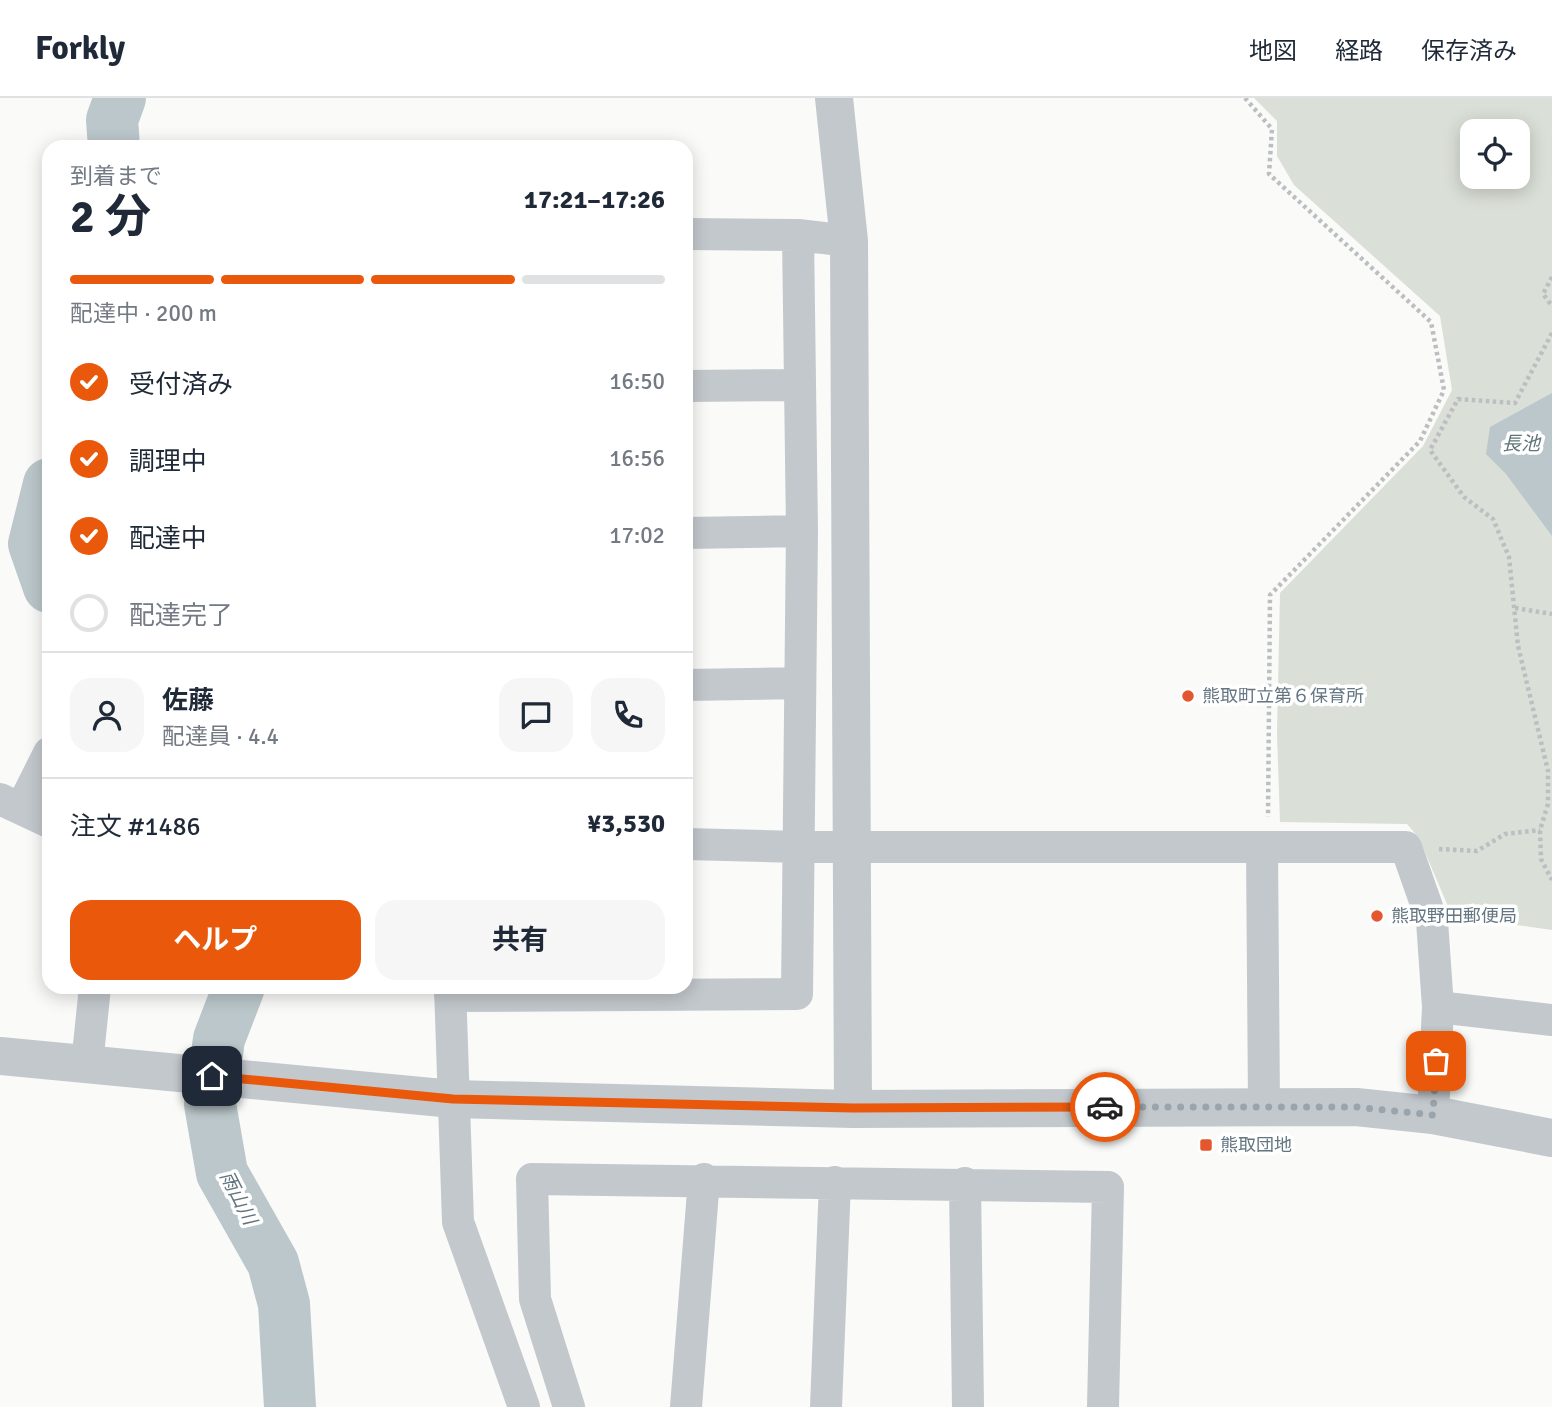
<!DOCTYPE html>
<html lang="ja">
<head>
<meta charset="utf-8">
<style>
	body { margin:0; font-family:Signika,"Noto Sans JP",sans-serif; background:#f6f6f7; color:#1f2937; height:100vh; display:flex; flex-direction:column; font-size:26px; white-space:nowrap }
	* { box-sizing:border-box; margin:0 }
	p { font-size:23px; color:#747a83 }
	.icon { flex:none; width:38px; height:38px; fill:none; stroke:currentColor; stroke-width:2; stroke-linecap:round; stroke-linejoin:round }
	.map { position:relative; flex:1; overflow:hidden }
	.panel { position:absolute; left:42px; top:42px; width:651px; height:854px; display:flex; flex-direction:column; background:#fff; border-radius:21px; box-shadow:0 4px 18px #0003 }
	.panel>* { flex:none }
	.controls { position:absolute; left:1460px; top:21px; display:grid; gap:14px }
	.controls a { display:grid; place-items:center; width:70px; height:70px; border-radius:14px; background:#fff; box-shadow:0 4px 18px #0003; font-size:35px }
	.pin { position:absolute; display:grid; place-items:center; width:60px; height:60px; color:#fff; margin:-30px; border-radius:14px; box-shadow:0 4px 10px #0006 }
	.courier { position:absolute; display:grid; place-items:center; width:70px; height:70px; margin:-35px; border:5px solid #ea580c; border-radius:50%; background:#fff; color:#222; box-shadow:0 2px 9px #0007 }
	.overview em { font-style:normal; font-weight:700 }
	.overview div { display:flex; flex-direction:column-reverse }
	.overview { display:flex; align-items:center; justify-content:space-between; height:119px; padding:0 28px }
	h1 { font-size:46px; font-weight:700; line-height:52px }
	.bar { display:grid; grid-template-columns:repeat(4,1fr); gap:10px 7px; align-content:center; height:84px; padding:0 28px }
	.bar i { height:9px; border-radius:5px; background:#e0e1e3 }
	.bar .selected { background:#ea580c }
	.bar p { grid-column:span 4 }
	.line { display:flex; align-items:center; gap:18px; padding:0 28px; border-top:2px solid #e0e1e3 }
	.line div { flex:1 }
	.round { display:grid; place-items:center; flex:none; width:74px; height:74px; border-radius:21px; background:#f6f6f7 }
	ol { padding:0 28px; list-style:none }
	li { display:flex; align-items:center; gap:21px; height:77px }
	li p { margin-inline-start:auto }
	li .icon { padding:7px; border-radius:50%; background:#ea580c; color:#fff; stroke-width:4 }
	li:last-child { color:#747a83 }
	li i { width:38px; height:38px; border:4px solid #e0e1e3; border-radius:50% }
	.primary-button { display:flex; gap:14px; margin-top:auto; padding:14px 28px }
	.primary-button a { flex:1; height:80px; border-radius:21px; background:#ea580c; color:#fff; font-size:28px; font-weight:700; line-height:80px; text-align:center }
	.primary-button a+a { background:#f6f6f7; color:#1f2937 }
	header { display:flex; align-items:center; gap:42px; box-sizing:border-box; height:98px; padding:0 35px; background:#fff; border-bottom:2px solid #e0e1e3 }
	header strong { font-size:33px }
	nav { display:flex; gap:38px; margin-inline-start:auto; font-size:24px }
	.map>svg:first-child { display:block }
	.green { fill:#dadfd7; fill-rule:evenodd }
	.water { fill:#bbc7cb }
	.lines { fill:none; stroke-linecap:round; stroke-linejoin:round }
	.river { stroke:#bbc7cb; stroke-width:52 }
	.path { stroke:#bbbfc2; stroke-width:4.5; stroke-dasharray:3.5 3.5; stroke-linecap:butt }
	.minor { stroke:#c3c8cc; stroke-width:32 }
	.tertiary { stroke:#c3c8cc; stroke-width:38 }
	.done { stroke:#99a4ac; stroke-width:7; stroke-dasharray:0 12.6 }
	.route { stroke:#ea580c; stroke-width:9 }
	.poi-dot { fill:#e4572e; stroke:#fff; stroke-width:2.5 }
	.labels { text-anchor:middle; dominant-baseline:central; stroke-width:7; stroke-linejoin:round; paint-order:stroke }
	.poi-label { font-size:18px; fill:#657683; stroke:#fff; text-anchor:start }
	.water-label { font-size:19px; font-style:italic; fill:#60757c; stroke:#fff }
</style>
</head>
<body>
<header>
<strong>Forkly</strong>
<nav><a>地図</a><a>経路</a><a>保存済み</a></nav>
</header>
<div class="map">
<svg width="1552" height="1309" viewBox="0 0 1552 1309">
	<rect width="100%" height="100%" fill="#fafaf8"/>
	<path class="green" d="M1254,0H1552V832L1452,818L1419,740L1407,726L1280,724L1277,635L1280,495L1423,348L1452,292L1440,218L1294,87L1277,58V23ZM1472,33H1517V79H1472Z"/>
	<path class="water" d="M1552,295V438L1506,376L1486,356L1490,329Z"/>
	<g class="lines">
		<path class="river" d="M114,49L112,22L120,0
			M49,386L34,446L49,489
			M239,889L219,941L210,1006L222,1075L273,1165L284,1206L290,1309"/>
		<path class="path" d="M1245,0L1272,31L1269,76L1431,224L1444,292L1420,343L1270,497L1268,719
			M1552,179L1543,196L1552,208
			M1552,235L1515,305L1458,301L1430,352L1464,399L1493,421L1509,459L1518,548L1548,673V706L1540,732L1541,761L1552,782
			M1515,510L1552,516
			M1439,751L1477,753L1505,736L1540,732"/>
		<path class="minor" d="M686,136L798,137L849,143
			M686,288L799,287
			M686,435L802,433
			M686,587L800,585
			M0,701L49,724
			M21,711L49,655
			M686,746L797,749H1406L1432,823L1438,909L1433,1017
			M1262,750L1264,1007
			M450,889L458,1124L524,1309
			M450,898L797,896L802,433L798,137
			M1438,909L1552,922
			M87,966L95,889
			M965,1085L968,1309
			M569,1309L535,1201L532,1081L1108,1089L1103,1309
			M686,1309L704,1081
			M826,1309L835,1084"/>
		<path class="tertiary" d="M834,0L849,143L853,1011
			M0,958L453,1001L853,1011L1356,1009L1433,1017L1552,1040"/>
	</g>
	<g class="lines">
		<path class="done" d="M1105,1009H1356L1433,1017L1436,963"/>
		<path class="route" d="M212,978L453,1001L853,1010L1105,1009"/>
	</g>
	<g class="poi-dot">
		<circle cx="1188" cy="598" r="7"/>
		<circle cx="1377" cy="818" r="7"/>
		<rect x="1199" y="1040" width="14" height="14" rx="3.5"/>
	</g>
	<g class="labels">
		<g class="poi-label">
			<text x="1202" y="598">熊取町立第６保育所</text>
			<text x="1391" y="818">熊取野田郵便局</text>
			<text x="1220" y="1047">熊取団地</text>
		</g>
		<g class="water-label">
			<text x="1521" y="346">長池</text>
			<text transform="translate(238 1100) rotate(63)">雨山川</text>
		</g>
	</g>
</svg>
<div class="controls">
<a><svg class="icon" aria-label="locate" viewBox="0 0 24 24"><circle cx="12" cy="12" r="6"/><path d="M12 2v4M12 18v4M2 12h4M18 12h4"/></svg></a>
</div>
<div class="pin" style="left:1436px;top:963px;background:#ea580c"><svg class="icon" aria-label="bag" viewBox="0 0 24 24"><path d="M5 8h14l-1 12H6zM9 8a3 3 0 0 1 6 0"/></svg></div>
<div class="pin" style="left:212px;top:978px;background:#1f2937"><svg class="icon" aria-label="home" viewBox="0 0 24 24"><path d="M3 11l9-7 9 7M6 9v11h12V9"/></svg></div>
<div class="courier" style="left:1105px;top:1009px"><svg class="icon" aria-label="car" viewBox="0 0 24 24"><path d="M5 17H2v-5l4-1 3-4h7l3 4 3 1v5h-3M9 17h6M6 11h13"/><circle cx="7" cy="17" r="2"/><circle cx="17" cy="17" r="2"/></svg></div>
<section class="panel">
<div class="overview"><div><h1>2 分</h1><p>到着まで</p></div><em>17:21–17:26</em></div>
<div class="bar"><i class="selected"></i><i class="selected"></i><i class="selected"></i><i></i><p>配達中 · 200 m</p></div>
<ol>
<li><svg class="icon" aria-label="check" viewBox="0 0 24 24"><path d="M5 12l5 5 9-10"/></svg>受付済み<p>16:50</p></li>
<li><svg class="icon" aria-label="check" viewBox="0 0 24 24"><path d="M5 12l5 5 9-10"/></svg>調理中<p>16:56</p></li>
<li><svg class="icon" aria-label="check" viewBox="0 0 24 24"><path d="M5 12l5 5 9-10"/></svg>配達中<p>17:02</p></li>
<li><i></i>配達完了</li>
</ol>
<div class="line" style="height:126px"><a class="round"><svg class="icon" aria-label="person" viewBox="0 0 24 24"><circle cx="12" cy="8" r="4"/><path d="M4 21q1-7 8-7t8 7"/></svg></a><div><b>佐藤</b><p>配達員 · 4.4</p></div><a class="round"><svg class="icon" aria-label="chat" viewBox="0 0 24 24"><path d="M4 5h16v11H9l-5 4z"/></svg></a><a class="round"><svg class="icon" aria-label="phone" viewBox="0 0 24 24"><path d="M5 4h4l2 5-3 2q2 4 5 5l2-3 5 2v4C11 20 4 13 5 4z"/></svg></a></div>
<div class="line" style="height:91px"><div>注文 #1486</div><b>¥3,530</b></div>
<div class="primary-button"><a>ヘルプ</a><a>共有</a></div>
</section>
</div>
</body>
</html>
